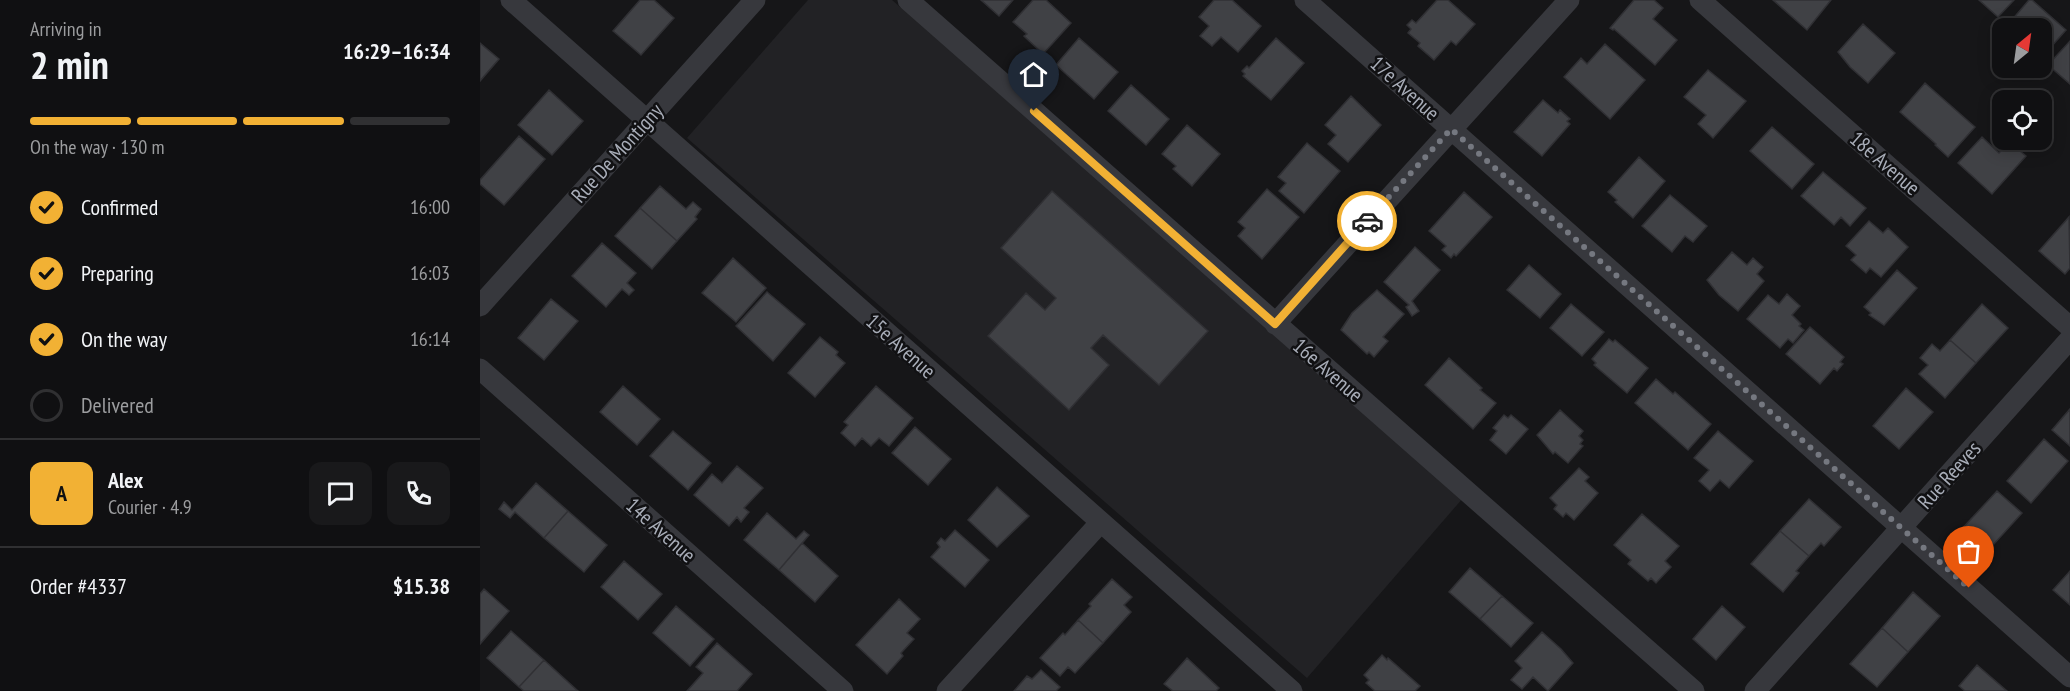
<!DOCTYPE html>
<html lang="en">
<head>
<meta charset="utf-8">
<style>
	body { margin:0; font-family:"PT Sans Narrow",sans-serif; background:#19191b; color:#f1f3f6; height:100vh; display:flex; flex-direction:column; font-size:22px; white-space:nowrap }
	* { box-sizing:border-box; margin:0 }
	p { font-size:20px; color:#9c9d9f }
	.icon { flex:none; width:33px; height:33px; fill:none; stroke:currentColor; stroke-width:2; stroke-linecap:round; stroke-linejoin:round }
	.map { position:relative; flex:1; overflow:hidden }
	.sheet { display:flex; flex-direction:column; background:#101012; width:480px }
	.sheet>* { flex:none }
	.needle { width:39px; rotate:29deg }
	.controls { position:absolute; left:1512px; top:18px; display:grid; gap:12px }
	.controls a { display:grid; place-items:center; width:60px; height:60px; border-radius:12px; background:#101012; box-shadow:0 3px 15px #0003,0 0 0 2px #303032; font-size:30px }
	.pin { position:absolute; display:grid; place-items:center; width:51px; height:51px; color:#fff; margin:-62px -26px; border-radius:50% 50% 50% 0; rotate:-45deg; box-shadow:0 0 6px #0007 }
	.pin .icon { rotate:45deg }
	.courier { position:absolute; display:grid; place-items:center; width:60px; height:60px; margin:-30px; border:4px solid #f2b134; border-radius:50%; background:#fff; color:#222; box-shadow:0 2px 8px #0007 }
	.overview em { font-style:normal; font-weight:700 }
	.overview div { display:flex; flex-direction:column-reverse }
	.overview { display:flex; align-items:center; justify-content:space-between; height:102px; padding:0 30px }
	h1 { font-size:39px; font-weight:700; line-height:45px }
	.bar { display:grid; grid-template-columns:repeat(4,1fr); gap:9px 6px; align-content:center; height:72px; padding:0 30px }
	.bar i { height:8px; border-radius:4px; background:#303032 }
	.bar .current { background:#f2b134 }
	.bar p { grid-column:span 4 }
	.line { display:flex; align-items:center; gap:15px; padding:0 30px; border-top:2px solid #303032 }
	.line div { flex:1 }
	.round { display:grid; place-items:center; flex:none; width:63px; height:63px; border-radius:12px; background:#19191b }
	ol { padding:0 30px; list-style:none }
	li { display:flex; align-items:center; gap:18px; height:66px }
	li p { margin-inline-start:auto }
	li .icon { padding:6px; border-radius:50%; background:#f2b134; color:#111; stroke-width:4 }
	li:last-child { color:#9c9d9f }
	li i { width:33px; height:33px; border:3px solid #303032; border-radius:50% }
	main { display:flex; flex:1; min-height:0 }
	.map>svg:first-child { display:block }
	.built { fill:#222225 }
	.building { fill:#404145; stroke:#303034; stroke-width:1.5 }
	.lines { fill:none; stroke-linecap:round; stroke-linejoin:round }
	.street { stroke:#37383d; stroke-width:21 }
	.done { stroke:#757880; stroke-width:6; stroke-dasharray:0 10.8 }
	.route { stroke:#f2b134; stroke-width:8 }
	.labels { text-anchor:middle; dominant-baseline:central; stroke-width:5; stroke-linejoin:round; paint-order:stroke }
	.street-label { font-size:21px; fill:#a8adb8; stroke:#111113 }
</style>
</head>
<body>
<main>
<section class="sheet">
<div class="overview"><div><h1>2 min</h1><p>Arriving in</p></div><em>16:29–16:34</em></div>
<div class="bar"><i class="current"></i><i class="current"></i><i class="current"></i><i></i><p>On the way · 130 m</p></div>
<ol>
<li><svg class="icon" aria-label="check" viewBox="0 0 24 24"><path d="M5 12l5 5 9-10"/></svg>Confirmed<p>16:00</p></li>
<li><svg class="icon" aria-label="check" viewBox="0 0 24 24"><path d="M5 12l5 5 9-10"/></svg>Preparing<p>16:03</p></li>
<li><svg class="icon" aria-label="check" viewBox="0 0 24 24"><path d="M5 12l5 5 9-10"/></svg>On the way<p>16:14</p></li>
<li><i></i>Delivered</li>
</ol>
<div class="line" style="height:108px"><b class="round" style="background:#f2b134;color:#111">A</b><div><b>Alex</b><p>Courier · 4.9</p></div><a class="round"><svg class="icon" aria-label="chat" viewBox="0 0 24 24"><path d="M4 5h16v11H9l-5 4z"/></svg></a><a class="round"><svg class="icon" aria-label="phone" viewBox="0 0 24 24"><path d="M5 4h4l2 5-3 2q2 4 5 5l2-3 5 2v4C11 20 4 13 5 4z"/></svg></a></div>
<div class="line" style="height:78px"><div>Order #4337</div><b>$15.38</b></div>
</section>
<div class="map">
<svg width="1590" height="691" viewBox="0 0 1590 691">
	<rect width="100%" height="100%" fill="#161618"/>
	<path class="built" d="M328,0H412L983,498L827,678L207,138Z"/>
	<path class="building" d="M160,0H174L194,18L161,55L133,31Z
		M501,0H533L519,16Z
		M553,0H566L591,23L563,54L544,36L547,34L533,22Z
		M734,0H752L781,26L758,52L741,37L732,46L720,36L729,26L719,17Z
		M957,0H968L995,24L976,45L971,41L954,60L938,46L940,43L928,33L931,29L927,25L932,20L936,23Z
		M1154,0H1174L1183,8L1173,19L1197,40L1175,65L1134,29L1133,30L1130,28Z
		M1293,0H1351L1327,30Z
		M1499,0H1534L1518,17Z
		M1549,0H1552L1586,30L1562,57V28H1525Z
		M1383,24L1415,53L1388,83L1370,67L1358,52Z
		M599,38L638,72L614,99L576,65Z
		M796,38L824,63L791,100L763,76L765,74L762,71L767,66L769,68Z
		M1590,41V84L1568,65Z
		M0,43L19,59L0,81Z
		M1125,44L1165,80L1130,119L1084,77L1101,58L1107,64Z
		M1228,70L1266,101L1233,138L1218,124L1226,115L1204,97Z
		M1445,83L1495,127L1468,157L1455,145L1456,144L1420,112Z
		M651,85L689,119L666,145L628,111Z
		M69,90L103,121L72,155L38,125Z
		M871,96L901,125L868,162L848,144L856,135L845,125Z
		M1063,100L1078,113L1080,110L1090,119L1087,121L1090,124L1062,156L1034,132Z
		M707,125L740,154L712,186L693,169L696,166L682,154Z
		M1292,127L1334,164L1312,189L1270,151Z
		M39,136L65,159L24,205L0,184V180Z
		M1502,137L1519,153L1529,142L1546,156L1512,194L1478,163Z
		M827,143L860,171L824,213L799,191L806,183L798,177Z
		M1159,157L1185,181L1153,218L1135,202L1137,200L1128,192Z
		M1343,172L1386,208L1370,226L1361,217L1354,225L1321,196Z
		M180,186L206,209L213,202L221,209L215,217L217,219L197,241L160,208Z
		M787,189L819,217L782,259L758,236L765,228L758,222Z
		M572,191L728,331L679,385L623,335L611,348L629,365L589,410L508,336L546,293L565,310L576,298L521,248Z
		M984,192L1012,217L976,256L974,254L971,258L962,250L966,246L949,231Z
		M1190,195L1227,226L1213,242L1205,236L1192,252L1162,226Z
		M160,208L197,241L172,269L135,236Z
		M1589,217L1590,268L1585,274L1559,251Z
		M1389,221L1403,233L1408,228L1428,247L1401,277L1390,268L1386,273L1371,260L1376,255L1366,246Z
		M122,243L156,273L147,283L154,290L149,295L142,289L126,307L92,276Z
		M935,247L960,270L932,301L939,311L932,316L926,307L929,305L904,282Z
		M1252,252L1267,265L1273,258L1283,267L1277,274L1284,281L1258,311L1239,295L1227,280Z
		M253,258L286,288L256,322L222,293Z
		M1049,265L1081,294L1060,318L1027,290Z
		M1417,270L1437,288L1404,325L1389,315L1391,313L1384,307Z
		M897,290L924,314L903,337L908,341L894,357L889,352L887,354L861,330L872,313Z
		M287,292L325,324L293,361L256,326Z
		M1307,294L1320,306L1312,315L1321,324L1319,326L1324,330L1313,343L1308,339L1300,348L1267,319L1288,295L1299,304Z
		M71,299L98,321L64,360L38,338Z
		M1091,304L1124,332L1102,356L1070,328Z
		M1502,304L1528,328L1496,363L1470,340Z
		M1330,327L1364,357L1360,362L1363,364L1357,371L1354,368L1340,384L1306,354Z
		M340,337L358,352L356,355L365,363L335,397L308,373Z
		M1129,339L1133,342L1135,340L1168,368L1147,393L1114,365L1116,363L1112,359Z
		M1470,340L1496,363L1465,398L1439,374L1448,365L1440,358L1452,344L1460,351Z
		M969,358L1002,388L1000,390L1016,403L993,429L945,385Z
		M1176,379L1193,394L1195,392L1231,424L1208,450L1155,403Z
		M143,386L180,419L157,445L120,412Z
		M396,386L433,418L409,446L399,438L391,446L382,438L375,446L361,433L368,425L364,422Z
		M1426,388L1453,412L1419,449L1393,426Z
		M1590,409V446L1572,430Z
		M1080,410L1103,431L1099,436L1103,440L1100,444L1103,446L1088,463L1075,452L1073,454L1057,435Z
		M1024,415L1028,418L1031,415L1048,429L1026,454L1010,440L1017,431L1013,428Z
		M435,427L471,459L448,485L412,453Z
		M193,431L231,463L208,490L170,456Z
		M1238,431L1273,461L1249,488L1240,480L1230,491L1219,481L1229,470L1214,458Z
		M1564,439L1588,461L1551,503L1527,481Z
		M257,466L283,488L264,508L269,512L261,522L257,517L249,526L214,495L232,474L242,483Z
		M1099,468L1109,477L1105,481L1118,493L1094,520L1086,513L1083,517L1074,509L1077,505L1070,498Z
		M56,483L88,511L64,538L35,512L30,518L19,509L24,502L32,510Z
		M517,487L549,516L517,547L488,520Z
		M1517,491L1542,513L1513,545L1505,538L1496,547L1479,532Z
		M1329,499L1361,527L1344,546L1341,543L1329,556L1300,531Z
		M88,511L127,545L104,572L64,538Z
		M287,513L316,539L324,531L329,535L299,570L264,540Z
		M1162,514L1199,546L1185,561L1191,567L1176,583L1171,578L1168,581L1148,564L1151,560L1134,545Z
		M475,530L509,560L485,587L451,557L460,547L457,543L461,538L465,541Z
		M1300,531L1329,556L1316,571L1319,573L1303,592L1271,564Z
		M322,543L358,576L335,602L299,570Z
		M144,561L182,594L158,620L121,587Z
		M990,568L1022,596L1000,619L969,592Z
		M1590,571V605L1573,590Z
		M632,579L652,597L644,605L651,612L623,643L598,620L611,606L609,604Z
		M4,589L29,611L0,644V594Z
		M1433,592L1460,616L1428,652L1402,628Z
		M1022,596L1053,623L1031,647L1000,619Z
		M419,599L440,619L427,633L434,639L421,653L423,656L407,674L376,645Z
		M196,606L234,639L210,666L173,633Z
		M1242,606L1265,627L1236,660L1213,639Z
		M598,620L623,643L595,673L588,667L580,676L560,658L583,633L585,635Z
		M1402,628L1428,652L1397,687L1370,664Z
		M31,631L64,660L39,687L7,658Z
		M1062,632L1081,649L1093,663L1068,691L1053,677L1042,689L1031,680L1042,668L1035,661Z
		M237,643L272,674L257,691H207L223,673L216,667Z
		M902,655L907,660L908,658L940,686L935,691H895L886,683L889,680L884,675Z
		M707,658L739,688L736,691H693L684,684Z
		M64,660L98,691H44L39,687Z
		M1497,665L1527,691H1485L1479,686Z
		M561,670L580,687L576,691H534L547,676L552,679Z"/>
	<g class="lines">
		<path class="street" d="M31,0L812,691
			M428,0L1214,691
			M825,0L1590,677
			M1220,0L1590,327
			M0,306L275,0
			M795,324L1089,0
			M0,369L363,691
			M467,691L620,523
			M1275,691L1590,339"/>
	</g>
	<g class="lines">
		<path class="done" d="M887,221L971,129L1489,588"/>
		<path class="route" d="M554,111L795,324L887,221"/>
	</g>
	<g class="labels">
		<g class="street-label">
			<text transform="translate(925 88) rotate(42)">17e Avenue</text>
			<text transform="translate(137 153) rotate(-48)">Rue De Montigny</text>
			<text transform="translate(1405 163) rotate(41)">18e Avenue</text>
			<text transform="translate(421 346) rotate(42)">15e Avenue</text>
			<text transform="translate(848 370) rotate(41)">16e Avenue</text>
			<text transform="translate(1469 475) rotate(-48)">Rue Reeves</text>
			<text transform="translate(181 530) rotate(42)">14e Avenue</text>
		</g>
	</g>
</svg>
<div class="controls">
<a><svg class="needle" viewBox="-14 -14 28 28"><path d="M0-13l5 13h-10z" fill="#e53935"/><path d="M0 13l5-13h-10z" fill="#9c9d9f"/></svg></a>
<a><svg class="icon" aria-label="locate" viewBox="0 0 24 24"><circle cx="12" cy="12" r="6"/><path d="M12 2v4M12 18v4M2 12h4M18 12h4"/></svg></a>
</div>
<div class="pin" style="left:1489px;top:588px;background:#ea580c"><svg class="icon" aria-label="bag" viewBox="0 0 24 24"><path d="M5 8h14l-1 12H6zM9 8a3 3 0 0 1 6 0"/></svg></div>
<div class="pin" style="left:554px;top:111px;background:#1f2937"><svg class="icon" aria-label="home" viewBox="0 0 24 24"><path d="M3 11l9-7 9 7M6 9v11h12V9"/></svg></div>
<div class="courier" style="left:887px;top:221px"><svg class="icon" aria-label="car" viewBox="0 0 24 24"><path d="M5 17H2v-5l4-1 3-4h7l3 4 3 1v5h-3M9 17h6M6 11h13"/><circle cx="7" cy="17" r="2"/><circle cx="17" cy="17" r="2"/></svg></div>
</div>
</main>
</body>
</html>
